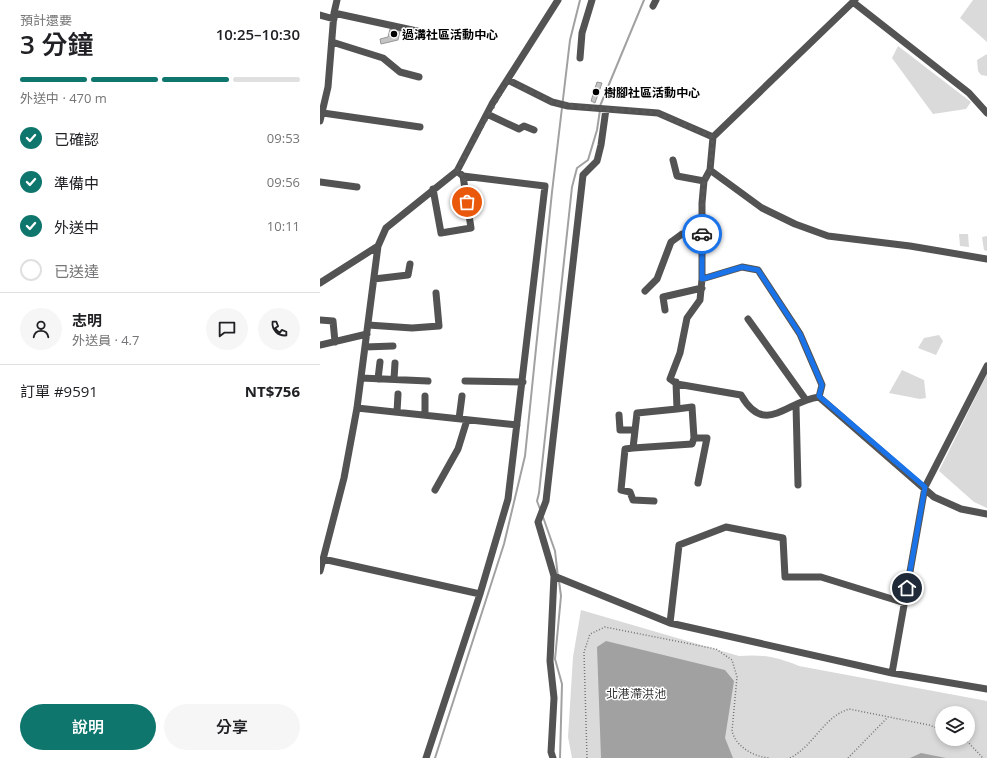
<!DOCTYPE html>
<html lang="zh-TW">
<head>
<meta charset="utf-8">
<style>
	body { margin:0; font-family:"Open Sans","Noto Sans TC",sans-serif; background:#f6f6f6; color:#202124; height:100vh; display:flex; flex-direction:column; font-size:15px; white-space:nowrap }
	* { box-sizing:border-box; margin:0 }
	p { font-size:13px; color:#757577 }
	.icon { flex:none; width:22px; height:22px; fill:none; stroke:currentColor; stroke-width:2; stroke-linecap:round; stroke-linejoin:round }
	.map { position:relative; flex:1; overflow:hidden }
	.sheet { display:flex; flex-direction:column; background:#fff; width:320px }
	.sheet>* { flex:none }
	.fabs { position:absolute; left:615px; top:706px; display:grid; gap:8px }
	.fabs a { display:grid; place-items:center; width:40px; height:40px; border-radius:50%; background:#fff; box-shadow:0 2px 6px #0003; font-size:20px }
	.pin { position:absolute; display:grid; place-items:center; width:34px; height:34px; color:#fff; margin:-17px; border:2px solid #fff; border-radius:50%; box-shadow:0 1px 4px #0007 }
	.courier { position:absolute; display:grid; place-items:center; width:40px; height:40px; margin:-20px; border:3px solid #1a73e8; border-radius:50%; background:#fff; color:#222; box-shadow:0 1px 5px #0007 }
	.summary em { font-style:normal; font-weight:600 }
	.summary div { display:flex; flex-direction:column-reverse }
	.summary { display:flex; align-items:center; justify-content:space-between; height:68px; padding:0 20px }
	h1 { font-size:26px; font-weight:600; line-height:30px }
	.bar { display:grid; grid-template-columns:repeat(4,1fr); gap:6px 4px; align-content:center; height:48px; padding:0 20px }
	.bar i { height:5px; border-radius:3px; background:#e0e0e0 }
	.bar .current { background:#0f766e }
	.bar p { grid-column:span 4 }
	.line { display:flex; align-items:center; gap:10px; padding:0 20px; border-top:1px solid #e0e0e0 }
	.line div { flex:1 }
	.round { display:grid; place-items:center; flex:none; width:42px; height:42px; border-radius:21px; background:#f6f6f6 }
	ol { padding:0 20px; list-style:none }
	li { display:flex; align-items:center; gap:12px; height:44px }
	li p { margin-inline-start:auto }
	li .icon { padding:4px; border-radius:50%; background:#0f766e; color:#fff; stroke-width:4 }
	li:last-child { color:#757577 }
	li i { width:22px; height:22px; border:2px solid #e0e0e0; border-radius:50% }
	.button { display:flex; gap:8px; margin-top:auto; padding:8px 20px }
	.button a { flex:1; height:46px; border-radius:24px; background:#0f766e; color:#fff; font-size:16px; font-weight:600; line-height:46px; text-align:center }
	.button a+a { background:#f6f6f6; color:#202124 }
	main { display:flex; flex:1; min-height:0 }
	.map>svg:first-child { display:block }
	.green { fill:#dadada; fill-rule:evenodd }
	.water { fill:#a1a1a1 }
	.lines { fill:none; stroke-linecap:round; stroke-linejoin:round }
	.stream { stroke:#a1a1a1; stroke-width:2 }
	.building { fill:#c3c3c3; stroke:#979797 }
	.path { stroke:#757575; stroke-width:1.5; stroke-dasharray:1 2; stroke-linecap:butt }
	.minor { stroke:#535353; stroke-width:7 }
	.done { stroke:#595959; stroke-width:4; stroke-dasharray:0 7.2 }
	.route { stroke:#1a73e8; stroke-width:5 }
	.poi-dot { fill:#000; stroke:#fff; stroke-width:1.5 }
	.labels { text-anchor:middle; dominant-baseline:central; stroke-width:3; stroke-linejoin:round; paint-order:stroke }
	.poi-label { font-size:12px; font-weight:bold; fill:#000; stroke:#fff; text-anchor:start }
	.park-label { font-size:12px; fill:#313131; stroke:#fff }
</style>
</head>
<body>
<main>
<section class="sheet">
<div class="summary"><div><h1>3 分鐘</h1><p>預計還要</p></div><em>10:25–10:30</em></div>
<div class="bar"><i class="current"></i><i class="current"></i><i class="current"></i><i></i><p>外送中 · 470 m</p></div>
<ol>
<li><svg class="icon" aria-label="check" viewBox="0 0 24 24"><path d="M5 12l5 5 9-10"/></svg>已確認<p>09:53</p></li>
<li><svg class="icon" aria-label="check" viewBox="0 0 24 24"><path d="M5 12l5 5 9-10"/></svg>準備中<p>09:56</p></li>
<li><svg class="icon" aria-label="check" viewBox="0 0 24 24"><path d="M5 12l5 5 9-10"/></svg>外送中<p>10:11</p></li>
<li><i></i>已送達</li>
</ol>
<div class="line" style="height:72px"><a class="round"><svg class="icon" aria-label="person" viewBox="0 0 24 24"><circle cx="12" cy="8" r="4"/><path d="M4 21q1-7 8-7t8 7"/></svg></a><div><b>志明</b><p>外送員 · 4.7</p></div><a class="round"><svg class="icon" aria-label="chat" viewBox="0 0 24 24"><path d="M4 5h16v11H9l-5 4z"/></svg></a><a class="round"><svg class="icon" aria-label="phone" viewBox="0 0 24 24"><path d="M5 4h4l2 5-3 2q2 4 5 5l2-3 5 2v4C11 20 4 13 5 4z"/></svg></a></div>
<div class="line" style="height:52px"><div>訂單 #9591</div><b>NT$756</b></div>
<div class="button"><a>說明</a><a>分享</a></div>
</section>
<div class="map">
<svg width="667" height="758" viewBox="0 0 667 758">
	<rect width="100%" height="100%" fill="#fff"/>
	<path class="green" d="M653,0H667V42L640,18Z
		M578,46L651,102L646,109L613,114L572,58Z
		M667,54V76L661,75L658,71L657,60Z
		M639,234H648L649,247L640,246Z
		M667,236V251L664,250L662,237Z
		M619,335L623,341L616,355L598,348L604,338Z
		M582,370L604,380L606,398L600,399L569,393Z
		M667,374V508L654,502L619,471Z
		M261,610L419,656C443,654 456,657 479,666L667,701V758H252L248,737L253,657ZM622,713H648V739H622Z"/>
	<path class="water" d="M286,641L405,670L414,681L405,738L413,758H281L277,647Z
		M601,753L626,758H627H590Z"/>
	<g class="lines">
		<path class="stream" d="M280,106L324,0
			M220,509L217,501L219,493L252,187L257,168L268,160L277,130L280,110
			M223,517L235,551L238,577
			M239,581L241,596L235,659L242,684L240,758
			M115,758L184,544L205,456L232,192L250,40L260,0"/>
	</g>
	<path class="building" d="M70,29L80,31L78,40L61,44L60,39L68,37Z
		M277,82L282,83L275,103L271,101Z"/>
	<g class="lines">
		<path class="path" d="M645,739L663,758
			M267,758L264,652L270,634L285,627L396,649L412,660L417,677L412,731C416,747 434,757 450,758
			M470,758C494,746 503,717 529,709L609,725L622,730
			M528,758L568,717"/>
		<path class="minor" d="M533,2L649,93L667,113
			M333,6L336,0
			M14,13L106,33
			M0,15L14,19
			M12,42L63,58L80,72L99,77
			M260,58L262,33L272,0
			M188,80L232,102L248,106L338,113L393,137
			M3,113L100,127
			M167,114L199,129L204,126L214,130
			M0,121L8,87L14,13L17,0
			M353,160L357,176L384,181
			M390,170L442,208L475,224L508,236L590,246L667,259
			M0,182L37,187
			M113,189L121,233L151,228L143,176
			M54,279L88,275L90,264
			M382,279L380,300L367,318L360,353L350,379L357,384L421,395C445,437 466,401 499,397
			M0,283L58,246
			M325,291L337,279L351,242L362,234L382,239
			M345,310L343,297L382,288
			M428,319L486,400
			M0,320L13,321L15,342
			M48,325L92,328L119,326L116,293
			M0,345L47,334
			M45,347L73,346
			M41,378L108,381
			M58,379L60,362
			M74,379L75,363
			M145,381L203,382
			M356,382L357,409L317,413L313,448L372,444L374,438L372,407L357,409
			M105,396V415
			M499,397L502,385L480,334L438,270L422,267L382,279V203L384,181L390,170L393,137L535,0
			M499,397L614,497L641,509L667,514
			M476,405L478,485
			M37,408L197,425
			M77,412L78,394
			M299,415L300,430H315
			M139,419L142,396
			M374,438H387L378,483
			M313,448L305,449L301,490L310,492L313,500L334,501
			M115,490L138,449L147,420
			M3,559L160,594
			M0,571L24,478L37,408L58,246L66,228L137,171L172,104L238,0
			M234,576L350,623L572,673L667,689
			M350,623L359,545L406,527L463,538L465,577H501L585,603
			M572,673L605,487L667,366
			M106,758L160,594L188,499L225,186L143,176L137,171
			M233,758L231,752L234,698L230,661L234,576L218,522L226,501L263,175L277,161L281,145L286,109"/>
	</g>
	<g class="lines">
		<path class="done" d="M147,202L144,176L137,171L188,80L232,102L259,107L338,113L393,137L390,170L384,181L382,203V234"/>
		<path class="route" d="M382,234V279L422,267L438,270L480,334L502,385L499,396L605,487L587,588"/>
	</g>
	<g class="poi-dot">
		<circle cx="74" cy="34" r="4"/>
		<circle cx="276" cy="92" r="4"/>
	</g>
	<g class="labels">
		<g class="poi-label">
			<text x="82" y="34">過溝社區活動中心</text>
			<text x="284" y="92">樹腳社區活動中心</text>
		</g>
		<g class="park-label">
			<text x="316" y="693">北港滯洪池</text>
		</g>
	</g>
</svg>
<div class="fabs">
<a><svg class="icon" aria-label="layers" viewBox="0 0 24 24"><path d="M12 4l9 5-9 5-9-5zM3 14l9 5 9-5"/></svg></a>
</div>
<div class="pin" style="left:147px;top:202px;background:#ea580c"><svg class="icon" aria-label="bag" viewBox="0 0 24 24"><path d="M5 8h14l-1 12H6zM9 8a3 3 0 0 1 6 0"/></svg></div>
<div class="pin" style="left:587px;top:588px;background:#1f2937"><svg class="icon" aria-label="home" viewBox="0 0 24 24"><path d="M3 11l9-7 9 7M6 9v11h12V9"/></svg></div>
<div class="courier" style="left:382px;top:234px"><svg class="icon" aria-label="car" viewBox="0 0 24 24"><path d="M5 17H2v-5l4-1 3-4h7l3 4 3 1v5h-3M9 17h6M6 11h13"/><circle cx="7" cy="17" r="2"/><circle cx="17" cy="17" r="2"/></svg></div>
</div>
</main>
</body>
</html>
